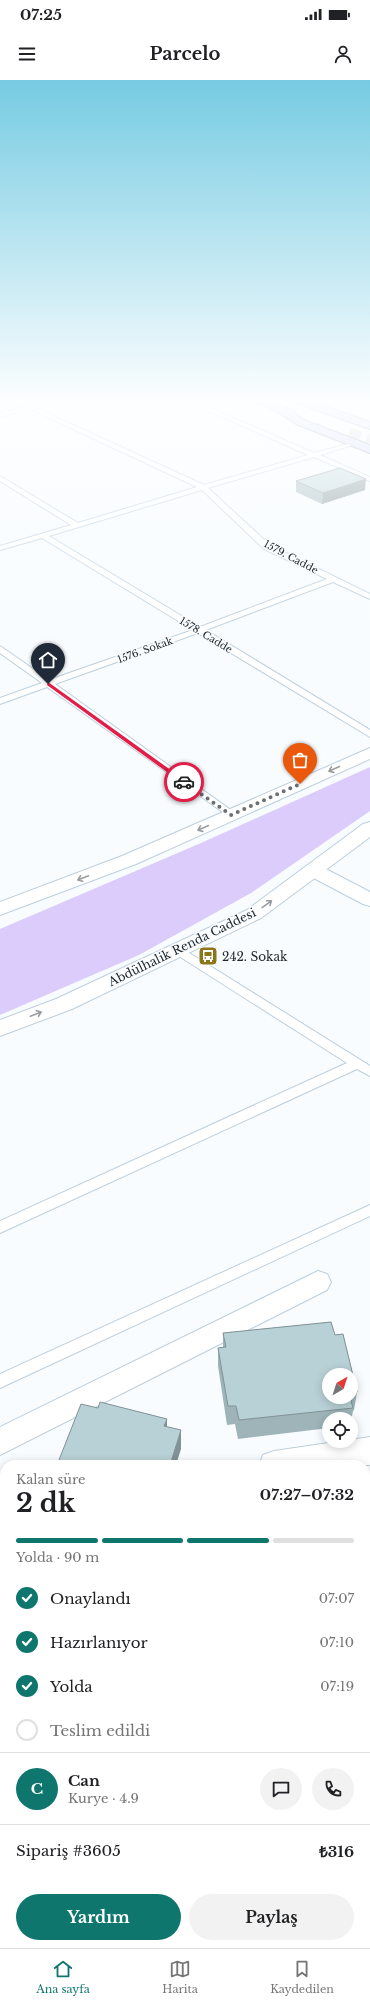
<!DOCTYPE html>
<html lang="tr">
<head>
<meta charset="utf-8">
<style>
	body { margin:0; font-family:"Libre Baskerville",serif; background:#f2f2f2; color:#202124; height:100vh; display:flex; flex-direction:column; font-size:15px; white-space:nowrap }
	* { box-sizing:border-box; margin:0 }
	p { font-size:13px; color:#757577 }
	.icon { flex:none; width:22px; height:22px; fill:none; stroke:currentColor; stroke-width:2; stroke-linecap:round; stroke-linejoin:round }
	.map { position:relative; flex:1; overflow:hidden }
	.details { position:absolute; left:0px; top:1380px; width:370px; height:488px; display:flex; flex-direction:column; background:#fff; border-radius:16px 16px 0 0; box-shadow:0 2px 10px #0003 }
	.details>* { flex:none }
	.needle { width:26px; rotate:39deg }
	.fabs { position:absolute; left:322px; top:1288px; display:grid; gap:8px }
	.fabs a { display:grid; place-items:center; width:36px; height:36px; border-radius:50%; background:#fff; box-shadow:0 2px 10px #0003; font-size:20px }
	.pin { position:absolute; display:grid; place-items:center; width:34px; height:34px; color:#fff; margin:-41px -17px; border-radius:50% 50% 50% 0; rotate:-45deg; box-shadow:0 0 4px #0007 }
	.pin .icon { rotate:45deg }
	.courier { position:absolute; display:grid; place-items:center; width:40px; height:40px; margin:-20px; border:3px solid #e11d48; border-radius:50%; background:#fff; color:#222; box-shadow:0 1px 5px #0007 }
	.head em { font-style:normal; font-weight:800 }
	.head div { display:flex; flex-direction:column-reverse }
	.head { display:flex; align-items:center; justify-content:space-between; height:68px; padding:0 16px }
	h1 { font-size:26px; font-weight:800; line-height:30px }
	.bar { display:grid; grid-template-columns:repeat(4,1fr); gap:6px 4px; align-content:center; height:48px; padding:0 16px }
	.bar i { height:5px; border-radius:3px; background:#e0e0e0 }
	.bar .current { background:#0f766e }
	.bar p { grid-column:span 4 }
	.line { display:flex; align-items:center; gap:10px; padding:0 16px; border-top:1px solid #e0e0e0 }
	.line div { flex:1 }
	.round { display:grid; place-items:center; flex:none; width:42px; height:42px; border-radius:21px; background:#f2f2f2 }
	ol { padding:0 16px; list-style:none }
	li { display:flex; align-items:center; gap:12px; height:44px }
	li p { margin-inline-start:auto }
	li .icon { padding:4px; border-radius:50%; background:#0f766e; color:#fff; stroke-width:4 }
	li:last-child { color:#757577 }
	li i { width:22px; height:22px; border:2px solid #e0e0e0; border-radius:50% }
	.action { display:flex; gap:8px; margin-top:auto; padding:8px 16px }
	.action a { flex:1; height:46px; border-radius:24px; background:#0f766e; color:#fff; font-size:16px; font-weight:800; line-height:46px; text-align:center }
	.action a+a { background:#f2f2f2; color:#202124 }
	.status { display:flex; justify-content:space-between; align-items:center; height:28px; padding:0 20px; background:#fff; direction:ltr }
	.status svg { height:11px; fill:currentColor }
	header { display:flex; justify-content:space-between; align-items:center; height:52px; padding:0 16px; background:#fff; font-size:18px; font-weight:800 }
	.menu { display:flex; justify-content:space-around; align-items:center; height:56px; border-top:1px solid #e0e0e0; background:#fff; font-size:11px; color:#757577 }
	.menu a { display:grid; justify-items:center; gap:2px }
	.menu .current { color:#0f766e }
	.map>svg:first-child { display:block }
	.green { fill:#dbccfb }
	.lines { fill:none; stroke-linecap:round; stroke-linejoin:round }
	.primary-tunnel { stroke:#ccd1d4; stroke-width:12; stroke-dasharray:12 6; stroke-linecap:butt }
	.lane-casing { stroke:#bdcfdd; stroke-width:2 }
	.street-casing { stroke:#bdcfdd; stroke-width:2 }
	.secondary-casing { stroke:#bdcfdd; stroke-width:2 }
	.primary-casing { stroke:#7181a9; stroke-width:2 }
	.lane { fill:#fff; fill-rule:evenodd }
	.street { fill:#fff; fill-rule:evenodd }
	.secondary { fill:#fff; fill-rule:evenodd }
	.primary { fill:#c5d1f5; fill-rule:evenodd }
	.wall { fill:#9eb4b8; fill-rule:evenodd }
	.shaded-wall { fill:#819296 }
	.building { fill:#b8d1d6; stroke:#819296 }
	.oneway { stroke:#9a9d9f }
	.route { fill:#e11d48 }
	.done { stroke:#6a7075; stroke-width:4; stroke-dasharray:0 7.2 }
	.labels { text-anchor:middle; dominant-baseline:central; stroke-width:3.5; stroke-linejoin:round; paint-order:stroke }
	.far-street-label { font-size:10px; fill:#1e252a; stroke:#f8fcff }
	.street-label { font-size:12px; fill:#1e252a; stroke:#f8fcff }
	.poi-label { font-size:12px; fill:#1e252a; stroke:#f8fcff; text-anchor:start }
</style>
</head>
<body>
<div class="status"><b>07:25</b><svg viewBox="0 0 49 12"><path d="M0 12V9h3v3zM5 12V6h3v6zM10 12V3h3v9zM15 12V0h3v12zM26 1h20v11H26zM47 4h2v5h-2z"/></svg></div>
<header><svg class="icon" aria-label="menu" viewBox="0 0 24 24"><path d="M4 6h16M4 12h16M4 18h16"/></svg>Parcelo<svg class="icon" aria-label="person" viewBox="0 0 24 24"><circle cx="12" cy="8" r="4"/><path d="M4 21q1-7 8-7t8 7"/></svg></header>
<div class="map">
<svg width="370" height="1868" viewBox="0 0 370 1868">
	<rect width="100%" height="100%" fill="#f8fcff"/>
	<path class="green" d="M370,687V731L251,813L139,875L0,935V849L201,763Z"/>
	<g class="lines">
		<path class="primary-tunnel" d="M349,353L370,361"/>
		<defs>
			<path id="lane" d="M14,321C21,321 27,325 33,325C42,324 50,321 59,321L36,328L204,405L308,375L186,321H195L314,373L356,362V364L320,375L370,397V401L314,377L208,408L270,465L370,514V519L333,502L206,550L370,650V657L198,553L55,604L235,733L236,735L235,737L231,738L47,607L0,624V618L42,603L0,573V566L49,600L193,550L42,458L0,470V466L71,445L0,401V396L78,443L197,407L30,329L0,337V333L25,327ZM202,410L264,469L327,499L200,547L49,456Z
				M178,866L370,986V996L357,989L0,1153V1141L347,983L174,873L172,870Z
				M370,1125V1136L0,1308V1294Z"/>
			<path id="street" d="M313,784L320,786L370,812V826L363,824L306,794L303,790L306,786Z
				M318,1191L327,1194L331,1202L327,1210L0,1375V1347Z
				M370,1357V1385H259L263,1375L274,1371Z
				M370,1643V1683L365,1686V1645Z
				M74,1863H118L116,1868H72Z
				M233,1863H272L270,1868H231Z"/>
			<path id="secondary" d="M370,668V679L136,784L0,835V822L122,776Z
				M370,742V757L261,838L72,929L0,956V940L56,919L247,830L363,744Z"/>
			<path id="primary" d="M253,321H269L295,331L296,334L304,340L370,365V373L296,344L276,331Z
				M295,321H311L370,342V349L296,323Z"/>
		</defs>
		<use href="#lane" class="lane-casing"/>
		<use href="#street" class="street-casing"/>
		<use href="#secondary" class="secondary-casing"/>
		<use href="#primary" class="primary-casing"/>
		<use href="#lane" class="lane"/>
		<use href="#street" class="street"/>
		<use href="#secondary" class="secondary"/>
		<use href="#primary" class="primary"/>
	</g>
	<path class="wall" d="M296,401L365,410L322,424L296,412Z
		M331,1242L335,1255L343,1254L357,1312L354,1330L353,1331L351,1341V1339H329V1348L238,1359L235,1344L227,1345L218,1286V1268L223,1267V1253ZM329,1295H351V1317H329Z
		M5,1518V1659L0,1658V1531Z
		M0,1682L5,1684V1853L0,1852Z
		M370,1779V1804L365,1801V1792L367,1785Z
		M33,1863H55L54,1868H48Z"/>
	<path class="shaded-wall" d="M366,399L365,410L322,424L323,413Z
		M167,1339V1357L164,1346Z
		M181,1350V1369L176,1385H170Z
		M52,1863H55L54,1868H53Z"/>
	<path class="building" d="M340,388L366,399L323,413L296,401Z
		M331,1242L335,1255L343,1254L357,1312L351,1313V1295H329V1317H350L353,1328L239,1340L236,1326H228L218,1268L226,1267L223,1253Z
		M100,1322L167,1339L164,1346L181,1350L170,1385H57L81,1324L98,1328Z
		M5,1518V1645L0,1643V1531Z
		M0,1682L5,1684V1842L0,1840Z
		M370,1779V1788L367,1785Z"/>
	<defs><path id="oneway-shaft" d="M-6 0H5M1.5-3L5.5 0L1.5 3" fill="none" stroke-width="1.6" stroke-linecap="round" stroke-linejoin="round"/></defs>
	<g class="oneway">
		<use href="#oneway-shaft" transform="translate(334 689) rotate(156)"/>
		<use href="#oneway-shaft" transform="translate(203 748) rotate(156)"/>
		<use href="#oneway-shaft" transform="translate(83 798) rotate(159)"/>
		<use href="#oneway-shaft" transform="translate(267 824) rotate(-36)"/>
		<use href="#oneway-shaft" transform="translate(36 934) rotate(-21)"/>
	</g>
	<linearGradient id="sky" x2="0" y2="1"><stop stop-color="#76cbe2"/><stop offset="0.55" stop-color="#fcfeff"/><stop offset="1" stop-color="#fcfeff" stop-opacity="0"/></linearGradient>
	<rect width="370" height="583" fill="url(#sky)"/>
	<path class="route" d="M48,602L186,701V703H182L47,605Z"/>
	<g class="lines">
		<path class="done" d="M184,702L231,735L300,704"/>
	</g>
	<defs>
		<symbol id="bus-square" viewBox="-11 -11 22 22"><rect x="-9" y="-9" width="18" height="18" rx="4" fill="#8d7519" stroke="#f8fcff"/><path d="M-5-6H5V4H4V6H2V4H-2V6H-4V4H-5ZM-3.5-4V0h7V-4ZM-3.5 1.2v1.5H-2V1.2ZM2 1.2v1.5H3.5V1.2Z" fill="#fff"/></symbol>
	</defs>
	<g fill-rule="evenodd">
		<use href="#bus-square" x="197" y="865" width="22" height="22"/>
	</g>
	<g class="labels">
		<g class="far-street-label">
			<text transform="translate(291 477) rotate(28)">1579. Cadde</text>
			<text transform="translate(206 555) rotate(31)">1578. Cadde</text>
			<text transform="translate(145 570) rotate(-20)">1576. Sokak</text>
		</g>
		<g class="street-label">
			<text transform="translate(182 867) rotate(-26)">Abdülhalik Renda Caddesi</text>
		</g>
		<g class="poi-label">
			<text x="222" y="876">242. Sokak</text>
		</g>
	</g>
</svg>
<div class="fabs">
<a><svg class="needle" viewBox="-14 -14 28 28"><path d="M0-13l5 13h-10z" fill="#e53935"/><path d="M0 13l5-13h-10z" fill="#757577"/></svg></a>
<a><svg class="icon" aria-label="locate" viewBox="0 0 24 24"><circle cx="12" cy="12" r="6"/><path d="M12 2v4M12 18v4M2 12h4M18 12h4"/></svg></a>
</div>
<div class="pin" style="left:300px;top:704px;background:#ea580c"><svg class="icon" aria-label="bag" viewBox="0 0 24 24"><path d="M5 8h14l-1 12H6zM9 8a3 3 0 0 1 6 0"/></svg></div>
<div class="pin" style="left:48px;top:604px;background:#1f2937"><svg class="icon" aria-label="home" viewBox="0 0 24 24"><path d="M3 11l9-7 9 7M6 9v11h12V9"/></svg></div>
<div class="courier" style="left:184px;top:702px"><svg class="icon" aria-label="car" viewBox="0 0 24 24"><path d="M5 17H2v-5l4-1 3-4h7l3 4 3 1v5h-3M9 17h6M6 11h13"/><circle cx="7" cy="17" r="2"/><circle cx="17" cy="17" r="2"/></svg></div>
<section class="details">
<div class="head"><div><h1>2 dk</h1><p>Kalan süre</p></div><em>07:27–07:32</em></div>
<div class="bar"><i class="current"></i><i class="current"></i><i class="current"></i><i></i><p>Yolda · 90 m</p></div>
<ol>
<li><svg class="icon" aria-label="check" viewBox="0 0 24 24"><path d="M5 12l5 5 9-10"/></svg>Onaylandı<p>07:07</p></li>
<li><svg class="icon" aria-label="check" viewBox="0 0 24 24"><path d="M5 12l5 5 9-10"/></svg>Hazırlanıyor<p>07:10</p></li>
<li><svg class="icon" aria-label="check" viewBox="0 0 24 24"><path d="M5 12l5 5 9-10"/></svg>Yolda<p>07:19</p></li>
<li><i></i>Teslim edildi</li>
</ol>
<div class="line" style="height:72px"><b class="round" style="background:#0f766e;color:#fff">C</b><div><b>Can</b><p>Kurye · 4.9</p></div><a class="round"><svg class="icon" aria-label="chat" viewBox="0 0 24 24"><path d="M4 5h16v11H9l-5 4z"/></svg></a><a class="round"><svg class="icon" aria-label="phone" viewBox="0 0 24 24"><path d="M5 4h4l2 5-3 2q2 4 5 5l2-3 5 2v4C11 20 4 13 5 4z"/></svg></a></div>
<div class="line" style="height:52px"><div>Sipariş #3605</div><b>₺316</b></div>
<div class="action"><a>Yardım</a><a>Paylaş</a></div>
</section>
</div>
<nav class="menu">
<a class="current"><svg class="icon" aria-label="home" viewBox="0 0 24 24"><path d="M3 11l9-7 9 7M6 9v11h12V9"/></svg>Ana sayfa</a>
<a><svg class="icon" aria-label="map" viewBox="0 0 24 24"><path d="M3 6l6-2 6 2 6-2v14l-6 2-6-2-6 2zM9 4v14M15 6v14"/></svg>Harita</a>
<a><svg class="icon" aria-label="saved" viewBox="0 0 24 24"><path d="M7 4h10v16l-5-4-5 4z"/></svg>Kaydedilen</a>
</nav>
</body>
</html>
